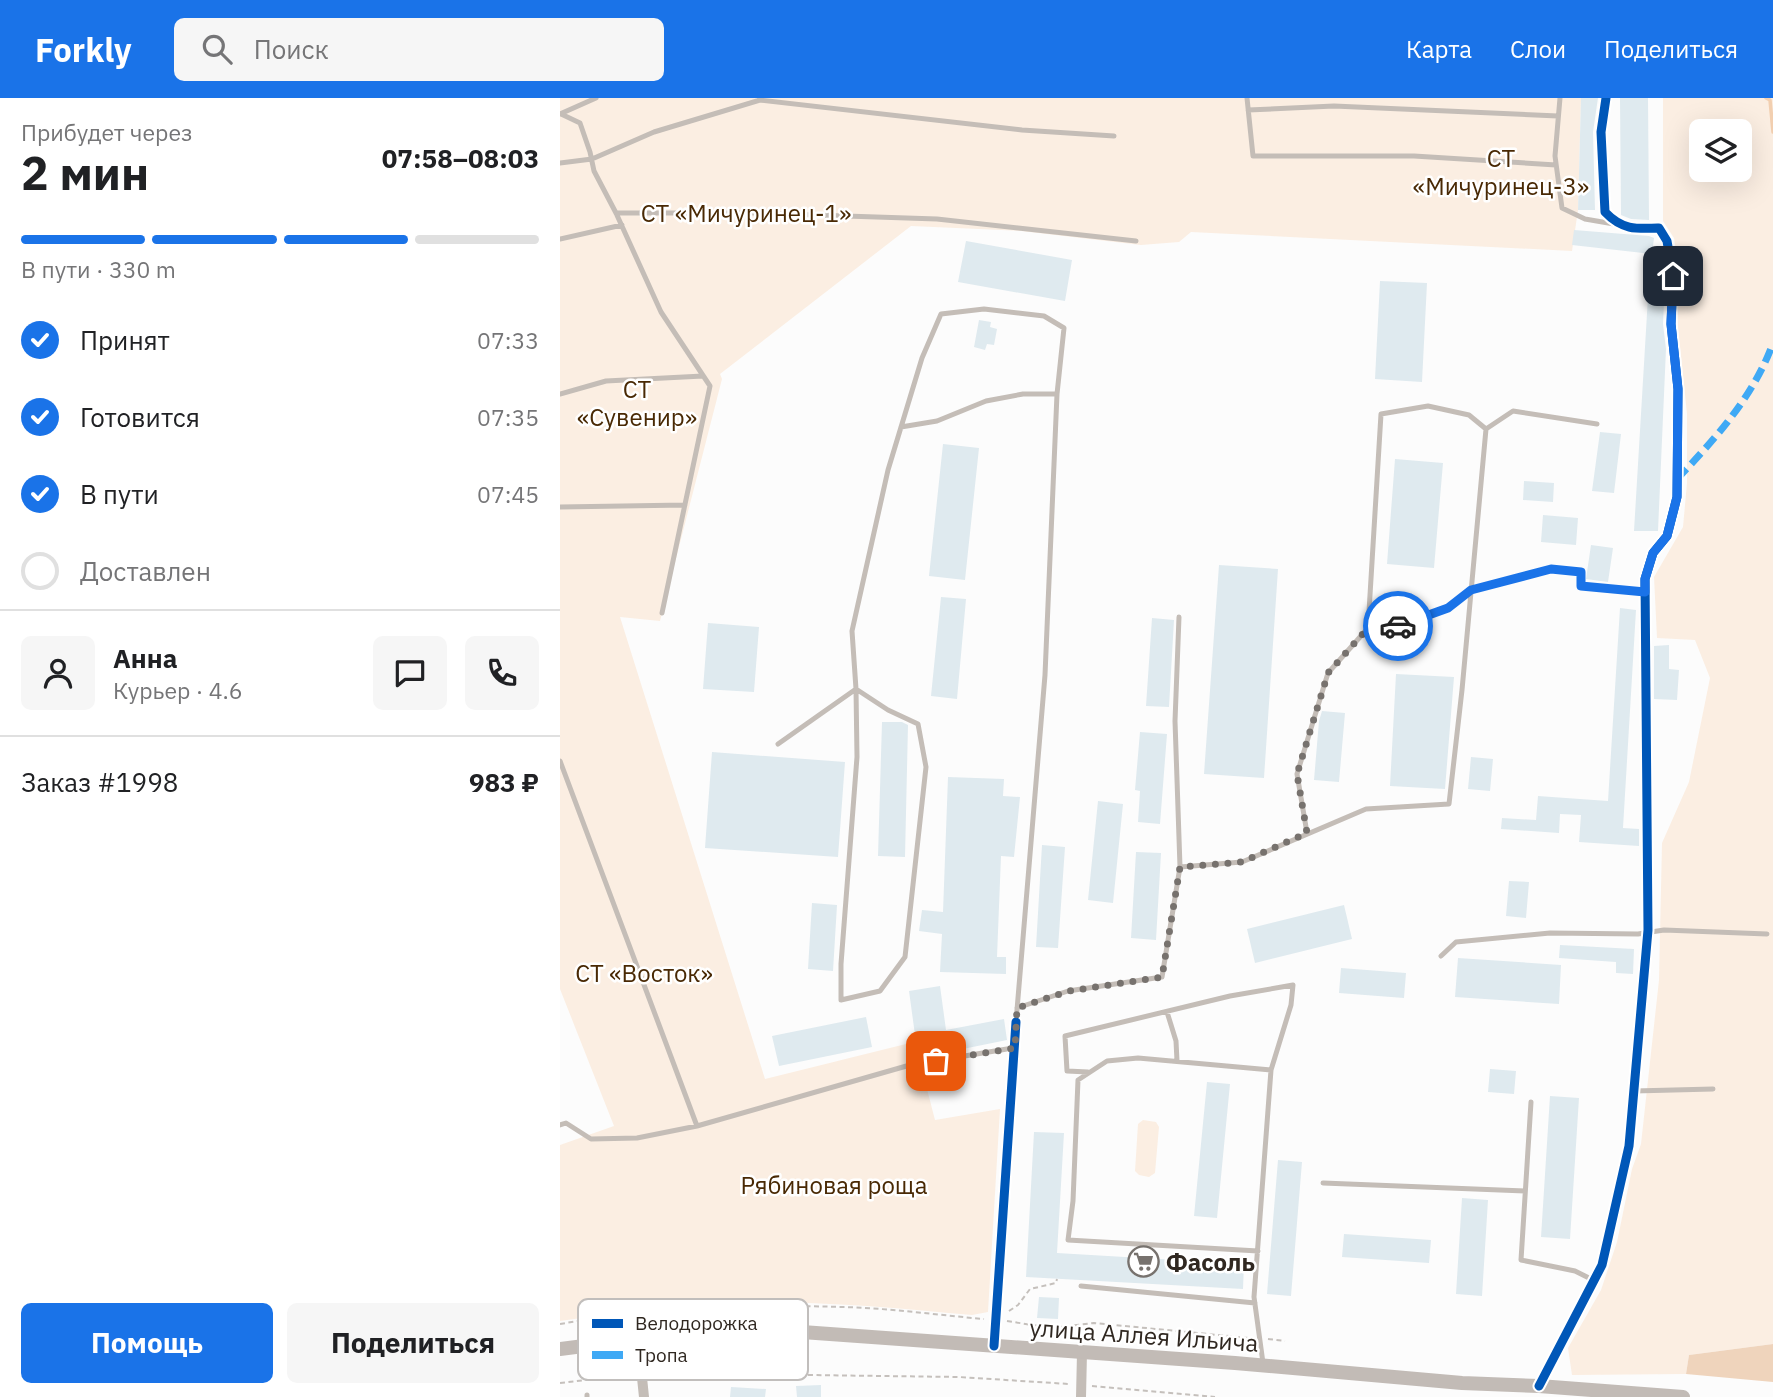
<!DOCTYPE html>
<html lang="ru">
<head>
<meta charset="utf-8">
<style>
	body { margin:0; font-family:"IBM Plex Sans",sans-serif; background:#f6f6f6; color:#202124; height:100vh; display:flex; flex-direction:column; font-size:26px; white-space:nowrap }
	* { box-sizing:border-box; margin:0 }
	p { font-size:23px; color:#757577 }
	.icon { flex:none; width:38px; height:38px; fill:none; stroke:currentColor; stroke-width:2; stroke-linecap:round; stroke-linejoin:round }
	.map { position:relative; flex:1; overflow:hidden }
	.panel { display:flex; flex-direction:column; background:#fff; width:560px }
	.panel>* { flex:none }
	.fabs { position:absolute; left:1129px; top:21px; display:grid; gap:14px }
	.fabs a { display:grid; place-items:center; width:63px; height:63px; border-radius:10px; background:#fff; box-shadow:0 7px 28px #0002; font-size:35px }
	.pin { position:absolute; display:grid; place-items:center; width:60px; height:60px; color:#fff; margin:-30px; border-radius:14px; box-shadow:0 4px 10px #0006 }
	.courier { position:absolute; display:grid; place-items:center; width:70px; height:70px; margin:-35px; border:5px solid #1a73e8; border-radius:50%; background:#fff; color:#222; box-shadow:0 2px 9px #0007 }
	.summary em { font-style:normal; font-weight:800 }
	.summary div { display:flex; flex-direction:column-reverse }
	.summary { display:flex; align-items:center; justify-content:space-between; height:119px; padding:0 21px }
	h1 { font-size:46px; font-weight:800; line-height:52px }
	.bar { display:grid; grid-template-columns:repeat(4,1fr); gap:10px 7px; align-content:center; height:84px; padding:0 21px }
	.bar i { height:9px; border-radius:5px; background:#e0e0e0 }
	.bar .active { background:#1a73e8 }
	.bar p { grid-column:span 4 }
	.line { display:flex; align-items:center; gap:18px; padding:0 21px; border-top:2px solid #e0e0e0 }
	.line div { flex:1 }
	.round { display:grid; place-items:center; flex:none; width:74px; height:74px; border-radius:10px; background:#f6f6f6 }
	ol { padding:0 21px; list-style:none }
	li { display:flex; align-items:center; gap:21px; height:77px }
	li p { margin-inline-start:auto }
	li .icon { padding:7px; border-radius:50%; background:#1a73e8; color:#fff; stroke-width:4 }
	li:last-child { color:#757577 }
	li i { width:38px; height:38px; border:4px solid #e0e0e0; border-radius:50% }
	.button { display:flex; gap:14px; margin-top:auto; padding:14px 21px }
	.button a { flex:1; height:80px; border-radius:10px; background:#1a73e8; color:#fff; font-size:28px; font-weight:800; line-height:80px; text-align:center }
	.button a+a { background:#f6f6f6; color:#202124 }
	header { display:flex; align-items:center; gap:42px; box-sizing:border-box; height:98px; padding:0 35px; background:#1a73e8; color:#fff }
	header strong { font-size:33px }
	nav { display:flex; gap:38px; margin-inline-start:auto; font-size:24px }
	.search { width:490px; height:63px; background:#f6f6f6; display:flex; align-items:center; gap:18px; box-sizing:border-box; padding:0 24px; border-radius:10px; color:#757577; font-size:26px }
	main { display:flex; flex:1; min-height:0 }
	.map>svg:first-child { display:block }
	.green { fill:#fbeee2; fill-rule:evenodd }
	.forest { fill:#efd4bc }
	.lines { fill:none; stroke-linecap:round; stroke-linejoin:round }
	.stream { stroke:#f2cfb0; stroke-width:3.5 }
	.building { fill:#dfeaef }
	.path { stroke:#c5c0bc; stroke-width:2; stroke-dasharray:5 3.5; stroke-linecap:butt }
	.lane { stroke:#c4bdb7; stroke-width:5 }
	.street { stroke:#c4bdb7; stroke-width:10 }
	.secondary { stroke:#c2bbb6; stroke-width:14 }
	.quiet { stroke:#3fa9f5; stroke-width:7; stroke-dasharray:14 7; stroke-linecap:butt }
	.cycleway-casing { stroke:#fff; stroke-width:13 }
	.cycleway { stroke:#0057b8; stroke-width:9 }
	.done { stroke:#77726e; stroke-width:7; stroke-dasharray:0 12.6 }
	.route { stroke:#1a73e8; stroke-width:9 }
	.labels { text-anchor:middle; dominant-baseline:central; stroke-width:5; stroke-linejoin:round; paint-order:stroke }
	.park-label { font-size:24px; fill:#492904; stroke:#fff }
	.poi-label { font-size:24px; font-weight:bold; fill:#302821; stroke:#fff; text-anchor:start }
	.street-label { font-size:24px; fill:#302821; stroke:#fff }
	.key { fill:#fff; stroke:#c1bebc; stroke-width:2 }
	.key-label { font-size:19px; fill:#302821 }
</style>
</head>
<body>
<header>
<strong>Forkly</strong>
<div class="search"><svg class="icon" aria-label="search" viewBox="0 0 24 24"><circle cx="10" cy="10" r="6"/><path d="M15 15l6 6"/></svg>Поиск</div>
<nav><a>Карта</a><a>Слои</a><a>Поделиться</a></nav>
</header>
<main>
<section class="panel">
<div class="summary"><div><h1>2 мин</h1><p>Прибудет через</p></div><em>07:58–08:03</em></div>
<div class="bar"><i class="active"></i><i class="active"></i><i class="active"></i><i></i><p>В пути · 330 m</p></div>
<ol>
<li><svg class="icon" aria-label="check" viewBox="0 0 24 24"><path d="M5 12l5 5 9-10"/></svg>Принят<p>07:33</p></li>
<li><svg class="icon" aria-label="check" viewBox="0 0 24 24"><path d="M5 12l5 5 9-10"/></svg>Готовится<p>07:35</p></li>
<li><svg class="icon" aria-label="check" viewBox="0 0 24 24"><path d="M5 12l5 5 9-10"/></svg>В пути<p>07:45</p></li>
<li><i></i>Доставлен</li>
</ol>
<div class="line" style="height:126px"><a class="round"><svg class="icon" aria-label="person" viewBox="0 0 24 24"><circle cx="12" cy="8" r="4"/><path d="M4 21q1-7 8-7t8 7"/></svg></a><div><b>Анна</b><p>Курьер · 4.6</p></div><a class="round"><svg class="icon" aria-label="chat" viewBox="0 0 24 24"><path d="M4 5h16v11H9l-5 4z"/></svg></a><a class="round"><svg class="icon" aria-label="phone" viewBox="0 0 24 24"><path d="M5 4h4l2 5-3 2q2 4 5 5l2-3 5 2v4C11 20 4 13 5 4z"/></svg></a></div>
<div class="line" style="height:91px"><div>Заказ #1998</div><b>983 ₽</b></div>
<div class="button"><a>Помощь</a><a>Поделиться</a></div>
</section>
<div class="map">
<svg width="1213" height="1299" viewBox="0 0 1213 1299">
	<rect width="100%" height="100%" fill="#fcfcfc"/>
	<path class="green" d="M0,0H1021L1018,112L1012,153L631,134L619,144L581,147L461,133L351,128L160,276L162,281L100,523L60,519L205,981L350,945L360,964L375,1022L440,1011L428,1214L412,1217C337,1210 262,1203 187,1204C124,1205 62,1214 0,1223V1047L54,1028L0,891Z
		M1103,0H1213V1246L1129,1257L1126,1276L1012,1277L1008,1250L1041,1192L1057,1144L1072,1071L1081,1046L1099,882L1102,745L1129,684L1150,580L1135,542L1097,540L1094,479L1123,429L1127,385V316L1116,210L1118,165L1114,140L1103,123ZM1141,33H1180V72H1141Z
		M583,1022L596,1024L599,1029L595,1075L589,1079L579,1077L575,1073L578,1026Z"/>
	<path class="forest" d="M1213,1246V1284L1126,1276L1129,1257Z"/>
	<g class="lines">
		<path class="stream" d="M1206,0L1210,2L1213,34"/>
	</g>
	<path class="building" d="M1021,0H1038L1033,34L1035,112H1018Z
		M1060,0H1088L1089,122L1071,121L1061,117Z
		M1014,132L1089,138L1094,140L1092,156L1012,147Z
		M406,143L512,162L505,203L398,184Z
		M1089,182L1105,183L1103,226L1106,251L1098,433H1074Z
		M820,183L867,185L862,284L815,281Z
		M419,222L431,224L430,229L437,231L434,247L427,246L425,252L414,249Z
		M1040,334L1061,336L1054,395L1032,393Z
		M383,346L419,350L405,482L369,478Z
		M835,361L883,365L874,470L827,466Z
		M964,383L994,385L993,404L963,402Z
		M983,417L1018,420L1016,447L981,444Z
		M1031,447L1053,450L1048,484L1026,481Z
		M659,467L718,471L704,680L644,676Z
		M381,499L406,501L397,601L371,598Z
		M1060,510L1076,512L1063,730L1079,731V748L1019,744L1021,717L1000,716L999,735L941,731L942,720L976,722L978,698L1048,703Z
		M592,520L614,522L609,609L586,608Z
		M148,525L199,529L194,594L143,591Z
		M1109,547V571L1119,572L1117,602L1094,601V548Z
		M836,576L894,579L885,691L830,688Z
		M762,613L785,615L779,684L754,682L759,623Z
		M322,624H342L348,627L345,759L318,758Z
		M580,634L607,636L600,726L578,724L580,693L575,692Z
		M152,654L285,664L278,759L145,750Z
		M911,659L933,661L930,693L908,691Z
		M388,679L444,681L443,698L460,699L454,759L441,758L437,859H446V876L380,874L382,836L359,833L362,812L383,814Z
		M538,703L563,706L553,805L528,802Z
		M482,747L505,749L498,850L476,849Z
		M576,754L601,755L596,842L571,840Z
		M949,783L969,784L966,820L946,818Z
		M252,805L277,807L273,873L248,871Z
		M784,807L792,841L695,865L687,831Z
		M1000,847L1074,851L1073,876L1056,875V864L999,860Z
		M898,860L1001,867L999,906L895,899Z
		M781,870L846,875L844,900L779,895Z
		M380,888L386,932L444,921L447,942L388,954L384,933L355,937L349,893Z
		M306,919L312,949L219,968L212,938Z
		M930,971L956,973L954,996L928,994Z
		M647,984L670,986L657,1120L634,1118Z
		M990,998L1019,1000L1010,1141L981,1139Z
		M474,1034L504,1035L497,1155L684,1166L683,1191L466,1179Z
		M718,1062L742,1064L731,1198L707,1196Z
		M902,1100L928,1102L922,1198L896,1196Z
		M784,1136L871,1142L869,1165L782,1159Z
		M479,1199L499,1200L498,1221L477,1220Z
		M261,1287V1299H237L236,1288Z
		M171,1289L206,1291L205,1299H170Z"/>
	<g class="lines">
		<path class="path" d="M449,1213L458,1207L470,1191L496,1185L497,1181
			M447,1223L491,1230L534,1225L689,1240
			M0,1226C93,1210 187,1206 281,1209C329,1210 377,1217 424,1221
			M708,1241L725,1243
			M95,1275L399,1279L509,1286
			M0,1285L68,1277
			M532,1288L655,1299"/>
		<path class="lane" d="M687,0L693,58H854L996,67
			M1000,0L995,58L1002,110L1025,121L1054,126
			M199,2L462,32L554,38
			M688,12L774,8L998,18
			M0,16L36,0
			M1,16L20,25L30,54L34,73L56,115L101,214L150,288L102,515
			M0,65L32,61L94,34L200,2
			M56,115H198L377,121L576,143
			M0,141L62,127
			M0,296L46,283L143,278
			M341,329L377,323L426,303L463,296H497
			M926,331L953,313L1037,326
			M0,409L125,407
			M808,530L844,528L888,510L911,492L991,471L1021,474V488L1085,494
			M296,591L297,659L281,866V902L320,893L345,859L366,669L358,626L328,612L296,591L292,533L328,372L362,260L381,216L424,211L484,218L504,230L497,296L485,577L456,924
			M218,646L296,591
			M0,663L137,1028
			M620,769L682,764L806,711L889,706L902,592L926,331L909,317L868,308L821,316L808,530L768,575L737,676L747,735
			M881,858L896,844L990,835L1078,836L1104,832L1207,836
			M457,910L508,893L602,879L620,769L615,623L619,519
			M607,914L616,943L617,963
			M528,974L507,973L505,938L670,898L733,887L731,907L711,972
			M1074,993L1153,991
			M971,1004L961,1162L1015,1173L1033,1182
			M0,1027L6,1025L31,1041L77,1040L137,1028L350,967L453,950
			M763,1085L965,1093
			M698,1153L508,1142L513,1103L518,982L547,963L578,960L711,972L694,1199L703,1265
			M521,1188L695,1205
			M27,1297V1299"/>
		<path class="street" d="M78,1241L84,1299
			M434,1248L456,924
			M979,1288L1042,1167L1069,1048L1088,832L1085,481L1093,455L1107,438L1117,399L1118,291L1111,226L1113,178L1107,143L1099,130C1076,131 1062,132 1045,114L1041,34L1046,0
			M521,1299L522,1255"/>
		<path class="secondary" d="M0,1251L78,1241L159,1234H242L675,1265L902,1285L979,1288L1123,1299"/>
		<path class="quiet" d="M1117,381C1155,341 1194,298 1213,245"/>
		<defs>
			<path id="cycleway" d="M434,1248L456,924
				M979,1288L1042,1167L1069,1048L1088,832L1085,481L1093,455L1107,438L1117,399L1118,291L1111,226L1113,178L1107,143L1099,130C1076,131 1062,132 1045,114L1041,34L1046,0"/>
		</defs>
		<use href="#cycleway" class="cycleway-casing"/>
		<use href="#cycleway" class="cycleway"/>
	</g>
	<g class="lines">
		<path class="done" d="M376,963L455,950L457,910L509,893L602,879L620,769L682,764L747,735L737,676L768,575L808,530L838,528"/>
		<path class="route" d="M838,528L888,510L911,492L991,471L1021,474V488L1085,494V481L1093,455L1107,438L1117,399L1118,291L1111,226L1113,178"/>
	</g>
	<defs>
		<symbol id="supermarket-ring" viewBox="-11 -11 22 22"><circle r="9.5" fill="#fff" stroke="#77726e" stroke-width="1.5"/><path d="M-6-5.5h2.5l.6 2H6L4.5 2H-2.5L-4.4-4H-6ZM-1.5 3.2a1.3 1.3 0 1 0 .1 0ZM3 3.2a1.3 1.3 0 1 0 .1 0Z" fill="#77726e"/></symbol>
	</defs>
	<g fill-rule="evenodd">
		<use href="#supermarket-ring" x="566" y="1146" width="35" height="35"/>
	</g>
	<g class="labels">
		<g class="park-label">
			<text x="941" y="60">СТ<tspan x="941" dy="28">«Мичуринец-3»</tspan></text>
			<text x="186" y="115">СТ «Мичуринец-1»</text>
			<text x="77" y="291">СТ<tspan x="77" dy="28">«Сувенир»</tspan></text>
			<text x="84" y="875">СТ «Восток»</text>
			<text x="274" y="1087">Рябиновая роща</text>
		</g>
		<g class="poi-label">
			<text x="606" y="1164">Фасоль</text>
		</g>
		<g class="street-label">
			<text transform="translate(584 1237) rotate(4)">улица Аллея Ильича</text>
		</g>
	</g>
	<rect x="18" y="1201" width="230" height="81" rx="10" class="key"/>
	<rect x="32" y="1221" width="31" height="9" fill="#0057b8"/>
	<rect x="32" y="1253" width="31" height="8" fill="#3fa9f5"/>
	<g class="key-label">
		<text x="75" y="1232">Велодорожка</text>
		<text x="75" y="1264">Тропа</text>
	</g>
</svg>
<div class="fabs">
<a><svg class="icon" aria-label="layers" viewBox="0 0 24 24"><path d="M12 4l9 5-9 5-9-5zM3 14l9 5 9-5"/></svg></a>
</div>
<div class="pin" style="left:376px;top:963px;background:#ea580c"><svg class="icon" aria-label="bag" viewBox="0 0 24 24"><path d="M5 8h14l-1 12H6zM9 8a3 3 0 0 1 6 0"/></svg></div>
<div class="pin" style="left:1113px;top:178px;background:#1f2937"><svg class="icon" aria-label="home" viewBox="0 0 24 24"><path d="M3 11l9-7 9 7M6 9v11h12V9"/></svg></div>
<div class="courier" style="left:838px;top:528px"><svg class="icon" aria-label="car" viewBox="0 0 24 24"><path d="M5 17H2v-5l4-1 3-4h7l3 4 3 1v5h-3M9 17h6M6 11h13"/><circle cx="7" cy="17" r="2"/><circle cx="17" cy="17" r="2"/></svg></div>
</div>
</main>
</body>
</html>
